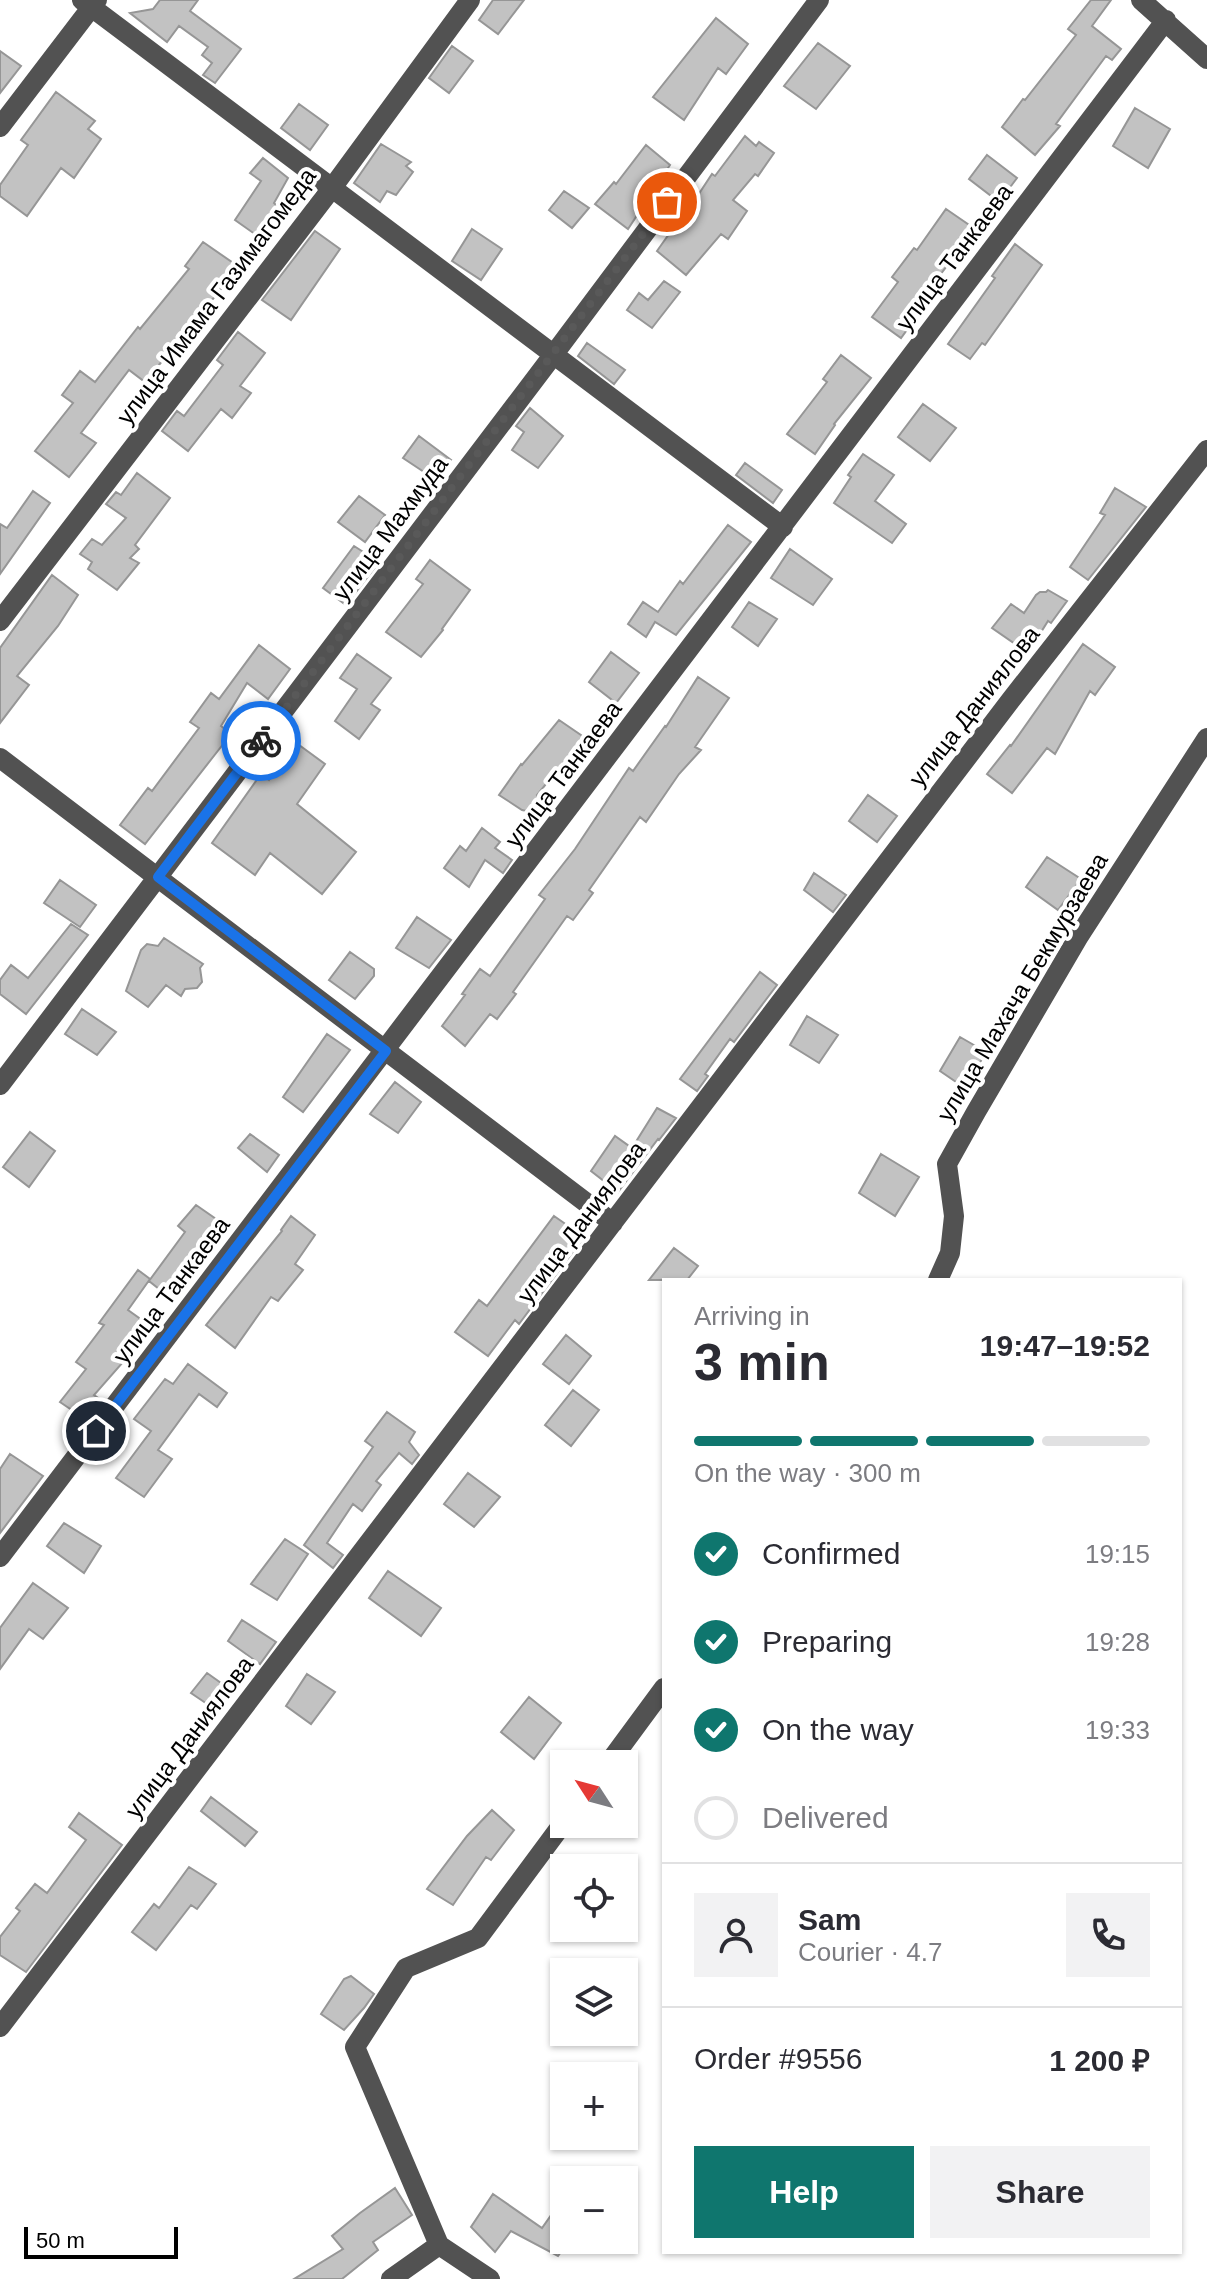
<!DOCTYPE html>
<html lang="en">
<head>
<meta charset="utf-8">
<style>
	body { margin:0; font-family:Helvetica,sans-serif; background:#f2f2f3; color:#2b2b33; height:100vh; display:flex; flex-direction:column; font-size:30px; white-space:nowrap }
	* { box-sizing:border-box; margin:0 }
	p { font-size:26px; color:#7c7c81 }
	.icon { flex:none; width:44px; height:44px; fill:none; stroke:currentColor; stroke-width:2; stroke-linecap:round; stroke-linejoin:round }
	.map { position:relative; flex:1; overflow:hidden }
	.sheet { position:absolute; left:662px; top:1278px; width:520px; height:976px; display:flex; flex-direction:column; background:#fff; border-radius:0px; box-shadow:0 2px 6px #0004 }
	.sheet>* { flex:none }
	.needle { width:52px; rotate:306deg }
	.controls { position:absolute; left:550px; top:1750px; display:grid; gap:16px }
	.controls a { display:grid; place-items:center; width:88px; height:88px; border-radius:0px; background:#fff; box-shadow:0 2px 6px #0004; font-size:40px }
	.scale { position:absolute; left:24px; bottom:20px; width:154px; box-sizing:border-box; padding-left:8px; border:4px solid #000; border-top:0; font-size:22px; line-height:28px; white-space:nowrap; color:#000; -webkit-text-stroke:6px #fff; paint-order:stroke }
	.pin { position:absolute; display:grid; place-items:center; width:68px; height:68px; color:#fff; margin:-34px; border:4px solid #fff; border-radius:50%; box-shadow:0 2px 8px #0007 }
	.courier { position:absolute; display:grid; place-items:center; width:80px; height:80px; margin:-40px; border:6px solid #1a73e8; border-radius:50%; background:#fff; color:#222; box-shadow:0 2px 10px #0007 }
	.summary em { font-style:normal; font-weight:700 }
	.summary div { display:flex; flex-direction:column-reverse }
	.summary { display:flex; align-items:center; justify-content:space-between; height:136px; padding:0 32px }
	h1 { font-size:52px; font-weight:700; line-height:60px }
	.bar { display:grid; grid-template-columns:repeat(4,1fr); gap:12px 8px; align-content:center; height:96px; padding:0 32px }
	.bar i { height:10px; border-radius:6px; background:#e1e1e2 }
	.bar .active { background:#0f766e }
	.bar p { grid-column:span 4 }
	.line { display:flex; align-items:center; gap:20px; padding:0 32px; border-top:2px solid #e1e1e2 }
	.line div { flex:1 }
	.round { display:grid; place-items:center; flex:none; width:84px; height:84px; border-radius:0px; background:#f2f2f3 }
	ol { padding:0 32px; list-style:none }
	li { display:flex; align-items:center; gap:24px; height:88px }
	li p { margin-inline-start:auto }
	li .icon { padding:8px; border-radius:50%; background:#0f766e; color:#fff; stroke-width:4 }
	li:last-child { color:#7c7c81 }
	li i { width:44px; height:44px; border:4px solid #e1e1e2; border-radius:50% }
	.action { display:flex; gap:16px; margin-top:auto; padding:16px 32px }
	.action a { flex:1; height:92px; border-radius:0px; background:#0f766e; color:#fff; font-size:32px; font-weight:700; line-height:92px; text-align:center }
	.action a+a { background:#f2f2f3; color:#2b2b33 }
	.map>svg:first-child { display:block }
	.building { fill:#c2c2c2; stroke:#969696; stroke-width:2 }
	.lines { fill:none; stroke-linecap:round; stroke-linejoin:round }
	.minor { stroke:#525252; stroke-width:20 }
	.done { stroke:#595959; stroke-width:8; stroke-dasharray:0 14.4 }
	.route { stroke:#1a73e8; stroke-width:10 }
	.labels { text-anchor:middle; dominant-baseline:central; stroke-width:8; stroke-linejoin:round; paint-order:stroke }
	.street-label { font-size:24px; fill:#000; stroke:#fff }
</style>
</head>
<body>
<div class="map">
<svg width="1207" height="2279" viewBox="0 0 1207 2279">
	<rect width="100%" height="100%" fill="#fff"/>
	<path class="building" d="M160,0H198L190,11L241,49L215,83L203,75L212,63L202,55L208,47L179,26L167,42L130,13L153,9Z
		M493,0H524L498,34L479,20Z
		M1091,0H1111L1092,26L1121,49L1112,60L1106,56L1056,124L1060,126L1035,155L1002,127L1023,99L1025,100L1076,35L1068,29Z
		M716,18L748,44L726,74L718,68L684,120L653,97Z
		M818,43L850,66L816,109L784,86Z
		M452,46L473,61L449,93L429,78Z
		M0,51L21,66L0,93Z
		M56,92L95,121L88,129L101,139L74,178L61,168L27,216L0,196V185L28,145L21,140Z
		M299,104L328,125L310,150L281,128Z
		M1135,108L1170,129L1148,168L1113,146Z
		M745,136L756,146L759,142L774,153L758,176L755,174L733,200L747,211L728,239L721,234L686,275L657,251L681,217L683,218L712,174L715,176Z
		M381,144L411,162L406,166L413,172L396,195L387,191L380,202L354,183Z
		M646,145L670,165L628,229L595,204L614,182L616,184Z
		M987,155L1017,178L999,202L969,179Z
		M263,158L288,178L274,203L281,210L259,237L235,220L261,181L250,173Z
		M564,191L589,208L572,228L549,210Z
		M946,209L975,229L918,304L923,308L901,338L872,317L898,282L892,277L914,248L917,250Z
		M472,229L502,249L481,280L452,261Z
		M315,231L340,249L291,320L262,300Z
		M203,242L239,267L145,382L129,370L81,433L96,443L69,477L35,451L73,403L62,395L80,371L95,382L138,327L140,329L189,269L185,266Z
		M1015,244L1042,265L985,345L982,343L970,359L948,344L995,278L992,276Z
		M664,281L680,292L652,328L627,310L639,293L648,300Z
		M238,332L265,353L240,386L251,393L232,418L221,409L188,451L162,431L177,411L184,416L223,365L217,360Z
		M587,343L625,370L614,384L578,356Z
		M841,355L871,378L834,424L835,425L815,454L787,434L827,382L823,379Z
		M923,404L956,428L930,461L898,437Z
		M530,408L563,436L538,468L512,450L524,432L516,426Z
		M419,436L451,460L436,480L403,458Z
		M863,454L894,475L875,501L906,524L892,543L834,503L851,477L848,475Z
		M745,463L782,490L773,503L736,475Z
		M137,473L170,498L135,545L139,549L130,558L139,563L117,590L88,569L92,562L80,554L92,539L102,545L126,518L106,504L116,492L121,495Z
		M1115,488L1146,507L1088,580L1070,567L1105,515L1100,513Z
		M33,491L50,503L0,574V524L7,528Z
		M359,496L385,515L365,542L338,522Z
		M728,525L751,542L676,635L655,622L646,637L628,624L643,602L658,612L680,581L683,584Z
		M354,546L379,562L346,605L323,588Z
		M790,549L832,579L813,605L771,578Z
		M430,560L470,590L442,629L443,630L421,657L386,632L423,584L416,579Z
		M52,575L78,595L58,626L17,676L29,685L0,723V648Z
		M1048,590L1067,601L1051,623L1048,621L1028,653L992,628L1011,604L1024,613L1036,595L1040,592H1046Z
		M749,602L777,619L758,646L732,627Z
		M1083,644L1115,667L1095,695L1090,691L1055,754L1047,748L1012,793L987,774L1010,745L1011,746Z
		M259,645L290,669L268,699L247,683L221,726L231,734L145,844L120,825L148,788L152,791L199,728L190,722L211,693L219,699Z
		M611,652L639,673L616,703L589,682Z
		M357,654L391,678L371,704L380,710L359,739L335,721L357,689L340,678Z
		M698,677L729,698L695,747L701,750L679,774L646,822L640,817L589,890L593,893L573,920L567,916L513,992L516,994L497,1019L490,1014L465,1046L442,1026L465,995L462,994L480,969L490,976L545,899L539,895L575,849L629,768L633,771L665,726L666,727Z
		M559,720L594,744L573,770L563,763L537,795L540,799L531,812L522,810L499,795L521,764L522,765Z
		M295,742L325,764L297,804L356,852L322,894L270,853L255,875L212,843L261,774L269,780Z
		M868,795L897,816L877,842L849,821Z
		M482,828L500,842L495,848L512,860L503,873L485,860L469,887L444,868L460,846L466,851Z
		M1047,857L1081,879L1058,910L1026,887Z
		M814,873L846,895L833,912L804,890Z
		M60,880L96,905L80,927L44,903Z
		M417,917L451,940L429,968L396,948Z
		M71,924L88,935L26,1014L0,994V980L11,965L28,978Z
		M164,938L203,964L200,968L202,982L197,988L185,989L181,996L166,985L148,1007L126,991L141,950L147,944L158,946Z
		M350,952L374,969V976L355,999L329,980Z
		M760,972L777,985L734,1042L730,1039L705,1074L708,1076L697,1091L680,1079Z
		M82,1009L116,1032L97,1055L65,1034Z
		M807,1016L838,1035L819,1063L790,1045Z
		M327,1034L350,1050L303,1112L283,1097Z
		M960,1037L986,1052L965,1088L940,1071Z
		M395,1082L421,1102L398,1133L370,1114Z
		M657,1108L676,1118L659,1140L658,1139L618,1192L591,1171L615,1136L632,1148Z
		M30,1132L55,1151L29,1187L3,1167Z
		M250,1134L279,1155L267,1172L238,1148Z
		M881,1154L919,1177L895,1216L859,1193Z
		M196,1205L229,1228L173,1300L149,1281L185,1232L178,1226Z
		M291,1216L315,1235L295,1264L303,1270L278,1301L271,1297L235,1348L206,1325L282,1231L281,1230Z
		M554,1216L584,1237L519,1324L515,1320L488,1356L455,1332L479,1300L487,1306Z
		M674,1248L698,1266L687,1280H649Z
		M138,1270L150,1279L128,1310L153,1328L94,1395L101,1400L85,1419L60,1402L86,1369L76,1362L104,1325L99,1323Z
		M566,1335L591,1356L569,1384L543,1364Z
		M188,1364L227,1393L217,1407L199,1394L158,1450L172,1459L144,1497L116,1478L151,1431L134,1419L165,1379L173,1384Z
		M573,1390L599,1410L571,1446L545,1425Z
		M387,1412L415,1432L409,1442L419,1455L412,1464L399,1453L376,1481L381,1485L362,1511L353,1504L327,1543L343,1555L333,1568L304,1545L373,1447L365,1441Z
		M10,1454L43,1476L0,1533V1469Z
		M468,1473L500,1497L474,1527L444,1504Z
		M64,1523L101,1546L84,1573L47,1546Z
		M285,1539L308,1554L277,1600L251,1584Z
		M388,1571L441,1608L421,1636L369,1598Z
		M33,1583L68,1608L43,1639L29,1629L0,1669V1628Z
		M242,1620L276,1642L260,1664L228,1641Z
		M207,1673L228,1688L213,1708L191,1693Z
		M307,1674L335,1692L311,1724L286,1706Z
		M529,1697L561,1723L534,1759L501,1732Z
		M211,1797L257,1832L245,1846L201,1811Z
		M492,1810L514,1830L491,1860L486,1857L453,1905L427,1889L467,1836Z
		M79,1813L122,1845L26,1972L0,1955V1937L20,1911L16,1908L35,1884L47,1893L86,1840L69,1827Z
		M189,1867L216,1884L197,1909L191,1905L156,1950L132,1932L154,1904L159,1908Z
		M351,1976L374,1994L364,2008L344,2030L321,2014L344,1979Z
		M395,2188L412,2215L373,2242L378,2250L342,2279H294L343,2249L332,2236L360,2213Z
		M493,2194L542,2228L554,2211L564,2218V2248L558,2256L511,2231L495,2252L471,2227Z"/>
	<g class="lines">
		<path class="minor" d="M82,0L783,527
			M1141,0L1207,59
			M0,127L97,0
			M0,621L332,188L470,0
			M0,758L613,1223
			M0,1085L554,354L819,0
			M938,1280L950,1253L954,1216L947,1164L976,1112L1079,936L1207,738
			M0,1557L1166,20
			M608,1764L664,1688
			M0,2027L1010,701L1207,450
			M439,2245L355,2047L406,1968L478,1938L564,1822
			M439,2245L490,2279
			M391,2279L439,2245"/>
	</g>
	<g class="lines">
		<path class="done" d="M261,741L667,202"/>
		<path class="route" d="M96,1431L386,1051L158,877L261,741"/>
	</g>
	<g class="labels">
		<g class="street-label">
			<text transform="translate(954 257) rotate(-53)">улица Танкаева</text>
			<text transform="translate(216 296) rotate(-53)">улица Имама Газимагомеда</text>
			<text transform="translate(390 528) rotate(-53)">улица Махмуда</text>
			<text transform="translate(974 706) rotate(-52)">улица Даниялова</text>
			<text transform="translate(563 774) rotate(-53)">улица Танкаева</text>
			<text transform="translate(1022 987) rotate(-59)">улица Махача Бекмурзаева</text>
			<text transform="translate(581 1222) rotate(-53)">улица Даниялова</text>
			<text transform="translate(171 1290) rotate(-53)">улица Танкаева</text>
			<text transform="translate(189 1737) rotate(-53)">улица Даниялова</text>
		</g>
	</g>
</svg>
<div class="controls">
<a><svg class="needle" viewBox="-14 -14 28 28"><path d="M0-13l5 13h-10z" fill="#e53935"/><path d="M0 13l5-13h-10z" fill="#7c7c81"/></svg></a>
<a><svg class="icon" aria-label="locate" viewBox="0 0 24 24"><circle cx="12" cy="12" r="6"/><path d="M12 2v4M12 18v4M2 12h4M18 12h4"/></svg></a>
<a><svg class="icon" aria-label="layers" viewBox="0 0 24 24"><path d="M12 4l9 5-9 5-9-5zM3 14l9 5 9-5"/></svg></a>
<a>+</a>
<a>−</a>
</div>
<div class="scale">50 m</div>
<div class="pin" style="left:667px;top:202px;background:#ea580c"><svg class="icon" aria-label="bag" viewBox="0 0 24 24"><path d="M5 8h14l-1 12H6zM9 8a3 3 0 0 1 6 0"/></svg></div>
<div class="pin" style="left:96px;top:1431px;background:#1f2937"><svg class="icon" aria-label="home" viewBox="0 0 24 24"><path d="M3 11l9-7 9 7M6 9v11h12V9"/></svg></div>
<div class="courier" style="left:261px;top:741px"><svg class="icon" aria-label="bike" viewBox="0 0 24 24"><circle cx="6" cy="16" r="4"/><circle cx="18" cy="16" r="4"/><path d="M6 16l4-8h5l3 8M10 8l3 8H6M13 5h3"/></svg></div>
<section class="sheet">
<div class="summary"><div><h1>3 min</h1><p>Arriving in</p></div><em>19:47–19:52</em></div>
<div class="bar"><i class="active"></i><i class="active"></i><i class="active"></i><i></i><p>On the way · 300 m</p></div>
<ol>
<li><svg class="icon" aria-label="check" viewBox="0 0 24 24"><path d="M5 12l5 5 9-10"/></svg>Confirmed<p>19:15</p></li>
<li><svg class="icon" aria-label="check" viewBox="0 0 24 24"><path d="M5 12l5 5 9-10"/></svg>Preparing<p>19:28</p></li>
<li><svg class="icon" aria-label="check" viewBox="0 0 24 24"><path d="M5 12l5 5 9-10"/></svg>On the way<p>19:33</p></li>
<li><i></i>Delivered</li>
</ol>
<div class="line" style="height:144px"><a class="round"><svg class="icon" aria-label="person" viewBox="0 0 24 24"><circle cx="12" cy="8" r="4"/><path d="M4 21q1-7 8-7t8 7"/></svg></a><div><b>Sam</b><p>Courier · 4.7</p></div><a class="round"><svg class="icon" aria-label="phone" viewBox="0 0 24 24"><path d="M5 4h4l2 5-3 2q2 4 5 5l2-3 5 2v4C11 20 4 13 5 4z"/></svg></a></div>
<div class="line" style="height:104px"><div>Order #9556</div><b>1 200 ₽</b></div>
<div class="action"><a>Help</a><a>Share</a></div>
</section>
</div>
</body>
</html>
